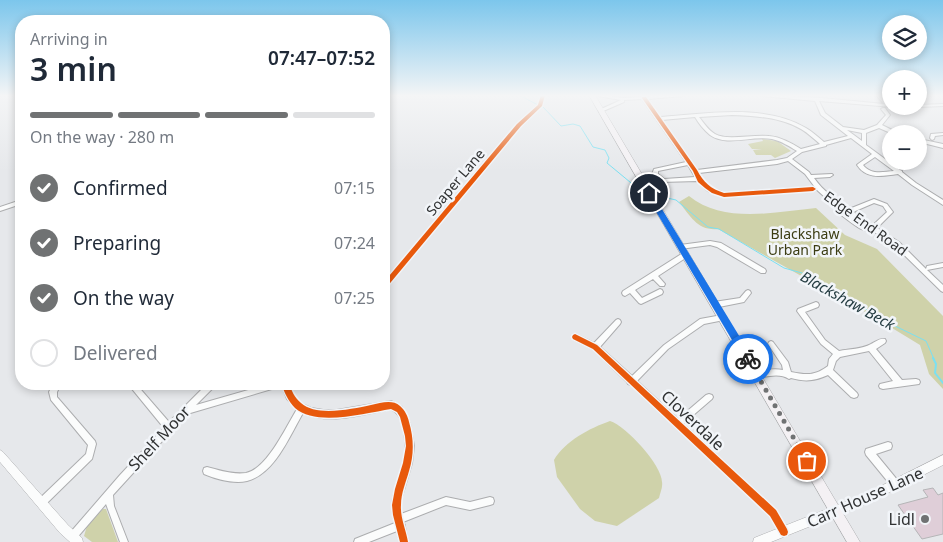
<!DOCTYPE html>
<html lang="en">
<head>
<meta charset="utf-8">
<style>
	body { margin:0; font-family:"Noto Sans",sans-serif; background:#f2f2f3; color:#1f2937; height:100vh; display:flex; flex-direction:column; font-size:19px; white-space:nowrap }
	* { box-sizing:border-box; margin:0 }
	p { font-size:16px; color:#747a83 }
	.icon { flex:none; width:28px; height:28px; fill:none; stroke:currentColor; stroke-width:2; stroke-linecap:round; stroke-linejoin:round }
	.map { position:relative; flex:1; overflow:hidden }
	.details { position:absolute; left:15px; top:15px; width:375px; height:375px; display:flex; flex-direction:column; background:#fff; border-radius:20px; box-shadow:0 2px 8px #0003 }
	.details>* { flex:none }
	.tools { position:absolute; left:882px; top:15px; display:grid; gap:10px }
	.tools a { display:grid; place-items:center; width:45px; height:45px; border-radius:50%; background:#fff; box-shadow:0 2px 8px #0003; font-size:25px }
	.pin { position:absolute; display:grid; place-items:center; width:42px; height:42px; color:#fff; margin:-21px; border:2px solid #fff; border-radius:50%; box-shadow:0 1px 5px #0007 }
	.courier { position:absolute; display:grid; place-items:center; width:50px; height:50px; margin:-25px; border:4px solid #1a73e8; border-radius:50%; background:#fff; color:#222; box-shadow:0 1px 6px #0007 }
	.head em { font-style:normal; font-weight:600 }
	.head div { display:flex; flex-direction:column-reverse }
	.head { display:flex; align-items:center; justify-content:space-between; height:85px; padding:0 15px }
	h1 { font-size:32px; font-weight:600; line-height:38px }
	.bar { display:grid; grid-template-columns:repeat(4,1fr); gap:8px 5px; align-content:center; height:60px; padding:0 15px }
	.bar i { height:6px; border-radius:4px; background:#e0e1e3 }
	.bar .active { background:#707273 }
	.bar p { grid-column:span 4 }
	ol { padding:0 15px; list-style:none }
	li { display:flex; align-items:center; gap:15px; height:55px }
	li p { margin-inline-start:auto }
	li .icon { padding:5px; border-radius:50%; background:#707273; color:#fff; stroke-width:4 }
	li:last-child { color:#747a83 }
	li i { width:28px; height:28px; border:2px solid #e0e1e3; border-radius:50% }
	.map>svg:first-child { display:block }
	.green { fill:#cfd2aa }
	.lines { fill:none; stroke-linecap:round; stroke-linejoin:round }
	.stream-far1 { stroke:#7ae0f2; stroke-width:1 }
	.stream { stroke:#7ae0f2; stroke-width:2 }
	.building { fill:#dfced8; stroke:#b5b5b7 }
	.minor-casing { stroke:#acadaf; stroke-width:2 }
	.tertiary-casing { stroke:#acadaf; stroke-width:1 }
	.secondary-casing { stroke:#acadaf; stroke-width:1 }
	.minor { fill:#fbfcfc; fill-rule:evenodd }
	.tertiary { fill:#fbfcfc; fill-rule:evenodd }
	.secondary { fill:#f4f1f4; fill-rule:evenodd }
	.cycleway-casing { stroke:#f2f5f9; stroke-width:3 }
	.cycleway { fill:#e8590c; fill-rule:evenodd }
	.route { fill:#1a73e8 }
	.done { stroke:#707273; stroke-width:5; stroke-dasharray:0 9 }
	.poi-dot { fill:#707273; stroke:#f2f5f9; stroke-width:2 }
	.labels { text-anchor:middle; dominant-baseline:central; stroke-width:5; stroke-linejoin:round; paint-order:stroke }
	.street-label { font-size:14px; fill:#303233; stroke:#f2f5f9 }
	.park-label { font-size:14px; fill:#3c3d13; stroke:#f2f5f9 }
	.water-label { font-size:15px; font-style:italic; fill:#253d42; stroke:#f2f5f9 }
	.near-street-label { font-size:16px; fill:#303233; stroke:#f2f5f9 }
	.near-poi-label { font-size:16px; fill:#303233; stroke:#f2f5f9; text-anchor:end }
</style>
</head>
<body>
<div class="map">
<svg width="943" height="542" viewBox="0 0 943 542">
	<rect width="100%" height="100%" fill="#e6e8eb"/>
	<path class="green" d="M762,139L777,141L791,151L775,158L771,155H756L753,150L762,149H752L748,144L763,141Z
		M689,196C723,224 775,212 816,208L845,235L877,249L943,316V389L929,374L920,345L874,317L718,229C698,231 691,217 679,202Z
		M610,421C626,426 662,465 662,482C663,487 660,493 659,498L617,526L595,521L580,509L557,477L554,460C565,441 590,428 610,421Z
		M103,509H106L118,542H92L84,536L87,526Z"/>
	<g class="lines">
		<path class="stream-far1" d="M519,95L538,105
			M0,96L6,95
			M384,96L386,95
			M543,107L561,126L573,124L580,126L593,147L605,150L609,158L607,163L642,192
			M654,195L676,200L708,227L719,229L784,268L802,273L895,326L926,341L934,359"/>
		<path class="stream" d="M933,358L936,364L935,373L943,383"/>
	</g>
	<path class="building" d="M933,488L938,495L943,493V534L922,539L898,505L928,497L923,490Z"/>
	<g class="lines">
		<defs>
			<path id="minor" d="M541,95H545L542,106L521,126L386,288H384V282L517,124L538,105Z
				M596,95H606L623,98L666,95H686L684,96L647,99L660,117C706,114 764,103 806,128C813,132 818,137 824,142L848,136L821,115L815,101L762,96L760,95C801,95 842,100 884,104L876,95H880L889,104L893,106V107L819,101L825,113L843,127L864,130L877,125L886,115L881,109L883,108H885L890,115L882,125L900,134H893L879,128L866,133V145L900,170L902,171V172L916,183L943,200V205L912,185L898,174C882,176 867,180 857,165L858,164L872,154L851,138L826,145V146L802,152L792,159L809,172L811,175L832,174L833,175L830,177L814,178C824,192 836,200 849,209L874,199L887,204L893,212L877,228L899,242L926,269L927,266L943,263V267L927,270L943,285V292L941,291L895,246L873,231C862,233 851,222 841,215L840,214L844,211L828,200L817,190L805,174L788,161L777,164L699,173L702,179L708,186L724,193L813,187L816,189L815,190L724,197L708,191L701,185L698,181L661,182L652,174L654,169L686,162L642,99L624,100V102L601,112H599V110L621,100L598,96ZM732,115C756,116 779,117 801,129C808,133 814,139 820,144L801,149C791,143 781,137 769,136C753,134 727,141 715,134C708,130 704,123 699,117ZM695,117C699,124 704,130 710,135C727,147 752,135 772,139C781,141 789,146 797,151L787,158L777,160L697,170L662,120ZM847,130L862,133V141ZM875,157L894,171C882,172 871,175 863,165ZM688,165L695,177L664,179L658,174V171ZM874,203L883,206L887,212L873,225L853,212Z
				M943,104V106L919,107L917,106H919V105Z
				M943,133V135L935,136L934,139L932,140L930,138L931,134Z
				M919,139L943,144V148L919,142Z
				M21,200V204L0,211V207Z
				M710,241L721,243L765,269L766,271L765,273H761L717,247L710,245L680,249L677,247L680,245Z
				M683,253H687L688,255L687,257L658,276L665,284L664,286H660L653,279L635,290L642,298L660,289L662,290L663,292L662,294L641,304L639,303L630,293L625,296L623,295L622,293L623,291Z
				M748,290L750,291L751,293L744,302L714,308L712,307L711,305L712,303L714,302L740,298L746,291Z
				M816,302L818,303L819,305L818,307L805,312L825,340L839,351C849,349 862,349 871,344C876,342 879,338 885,339L886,341L885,343L876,349L902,380L916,379L919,380L920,382L919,384L883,389L880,388L879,386L880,384L893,381L869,351L840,357L836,361L833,370L857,393L858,395L857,397L854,398L851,397L828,375C815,381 805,382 791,378L789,379C780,373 769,376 758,378L755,377L754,375L755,373C764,370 774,368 783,370L782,365L768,344L769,342L771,341L773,342L788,362L791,372C806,375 815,376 828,366L829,359L833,354L821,344L797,311L798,309Z
				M722,315L724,316L725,318L724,320L704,324L668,349L637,381L678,419L706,395L709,394L712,395L713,397L712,399L683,424L776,510L788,532L787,535L784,536L781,535L770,516L631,385L628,384L627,382L593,349L573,339L572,337L573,335L575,334L594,343L616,320L618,319L620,320L621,322L620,324L600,347L632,376L664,345L700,319Z
				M53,384H61L57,392V397L95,441L96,444L92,459L44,506L41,507L38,506L37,503L38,500L86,454L88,445L51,400L49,392Z
				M128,384H136L169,422L207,384H216L215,386L196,405L269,384H289L294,396L302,404L311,408L323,410H337L391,401L402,407L405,412L410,424L414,446L412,463L401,500V514L446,497L470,502L490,497L493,498L494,501L493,504L490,505L470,510L446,505L403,522L405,525V527L408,542H400L397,531L369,542H354L355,539L395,523C393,517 392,510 392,504C394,487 403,471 405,455C406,445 405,436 403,427C401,419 399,413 391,409C364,414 330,425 303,413C290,435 275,474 247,481C234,484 216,479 204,474L203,471L204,468L207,467C219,470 233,475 246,473C267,469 286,427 297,409L287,399L282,386L187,414L113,495L114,506L128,542H120L106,504L75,540L72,541L69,540L68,537L69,534L120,475L164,428Z
				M888,442L891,443L892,446L891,449L876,454L899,482L900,485L899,488L896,489L893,488L866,455L865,452L866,449Z"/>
			<path id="tertiary" d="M0,450L3,452L68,525L82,538L83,542H70L60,533L0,462Z
				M943,455V465L868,503L771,542H753L754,538L865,494Z"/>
			<path id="secondary" d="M589,95H595L860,542H847Z"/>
		</defs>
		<use href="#minor" class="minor-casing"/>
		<use href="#tertiary" class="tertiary-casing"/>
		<use href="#secondary" class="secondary-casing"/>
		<use href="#minor" class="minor"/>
		<use href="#tertiary" class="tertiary"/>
		<use href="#secondary" class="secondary"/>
		<defs>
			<path id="cycleway" d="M541,95H545L542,106L521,126L386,288H384V282L517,124L538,105Z
				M642,97H646L697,170C703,182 711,189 724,193L813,187L816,189L813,191L724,197L712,193L705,188L698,182L693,171L642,98Z
				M575,334L597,345L776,510L787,529L788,532L787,535L784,536L781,535L770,516L593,349L573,339L572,337L573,335Z
				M281,384H289C292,391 294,397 301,403C316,417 352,409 371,405C381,403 392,399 400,406C405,410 408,417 409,422C414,439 414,455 409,471C406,482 401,493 401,505C400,517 406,530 408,542H400L393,515L392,505L395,489L403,463L406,446L405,436L400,417L397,412L391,409C366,413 316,427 295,408C288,401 285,393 281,384Z"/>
		</defs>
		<use href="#cycleway" class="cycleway-casing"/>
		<use href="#cycleway" class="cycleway"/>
	</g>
	<linearGradient id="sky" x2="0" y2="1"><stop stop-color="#7cc6ec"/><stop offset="0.56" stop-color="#f4f5f6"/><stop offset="1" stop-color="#f4f5f6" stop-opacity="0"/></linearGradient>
	<rect width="943" height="171" fill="url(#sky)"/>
	<path class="route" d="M649,191H651L752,357V362H745L645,193Z"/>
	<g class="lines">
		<path class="done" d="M748,359L807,461"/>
	</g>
	<circle class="poi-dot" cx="925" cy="519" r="5"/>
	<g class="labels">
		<g class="street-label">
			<text transform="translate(455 182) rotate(-50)">Soaper Lane</text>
			<text transform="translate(866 223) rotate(36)">Edge End Road</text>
		</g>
		<g class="park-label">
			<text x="805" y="233">Blackshaw<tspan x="805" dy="16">Urban Park</tspan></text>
		</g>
		<g class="water-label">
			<text transform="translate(848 300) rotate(29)">Blackshaw Beck</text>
		</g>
		<g class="near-street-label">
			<text transform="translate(693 420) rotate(43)">Cloverdale</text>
			<text transform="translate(159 438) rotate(-47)">Shelf Moor</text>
			<text transform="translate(865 497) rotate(-24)">Carr House Lane</text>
		</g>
		<g class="near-poi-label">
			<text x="915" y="519">Lidl</text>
		</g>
	</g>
</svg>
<div class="tools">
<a><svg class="icon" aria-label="layers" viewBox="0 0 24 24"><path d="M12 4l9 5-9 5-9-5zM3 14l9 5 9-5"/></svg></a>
<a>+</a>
<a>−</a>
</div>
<div class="pin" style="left:807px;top:461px;background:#ea580c"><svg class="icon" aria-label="bag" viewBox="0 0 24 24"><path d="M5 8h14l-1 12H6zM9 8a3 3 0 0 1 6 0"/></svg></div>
<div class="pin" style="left:649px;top:193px;background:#1f2937"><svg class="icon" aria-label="home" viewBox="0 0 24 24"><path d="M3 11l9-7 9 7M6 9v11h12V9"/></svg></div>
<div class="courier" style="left:748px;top:359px"><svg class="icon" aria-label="bike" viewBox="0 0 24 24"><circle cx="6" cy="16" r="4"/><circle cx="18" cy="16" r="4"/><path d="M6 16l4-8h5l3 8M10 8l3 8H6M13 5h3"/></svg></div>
<section class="details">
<div class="head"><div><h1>3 min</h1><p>Arriving in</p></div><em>07:47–07:52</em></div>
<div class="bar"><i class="active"></i><i class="active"></i><i class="active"></i><i></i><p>On the way · 280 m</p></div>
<ol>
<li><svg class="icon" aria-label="check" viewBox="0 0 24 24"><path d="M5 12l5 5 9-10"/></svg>Confirmed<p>07:15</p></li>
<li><svg class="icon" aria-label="check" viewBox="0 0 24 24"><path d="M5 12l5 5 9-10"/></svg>Preparing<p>07:24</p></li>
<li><svg class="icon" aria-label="check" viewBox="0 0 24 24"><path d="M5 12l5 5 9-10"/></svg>On the way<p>07:25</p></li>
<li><i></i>Delivered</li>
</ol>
</section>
</div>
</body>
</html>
